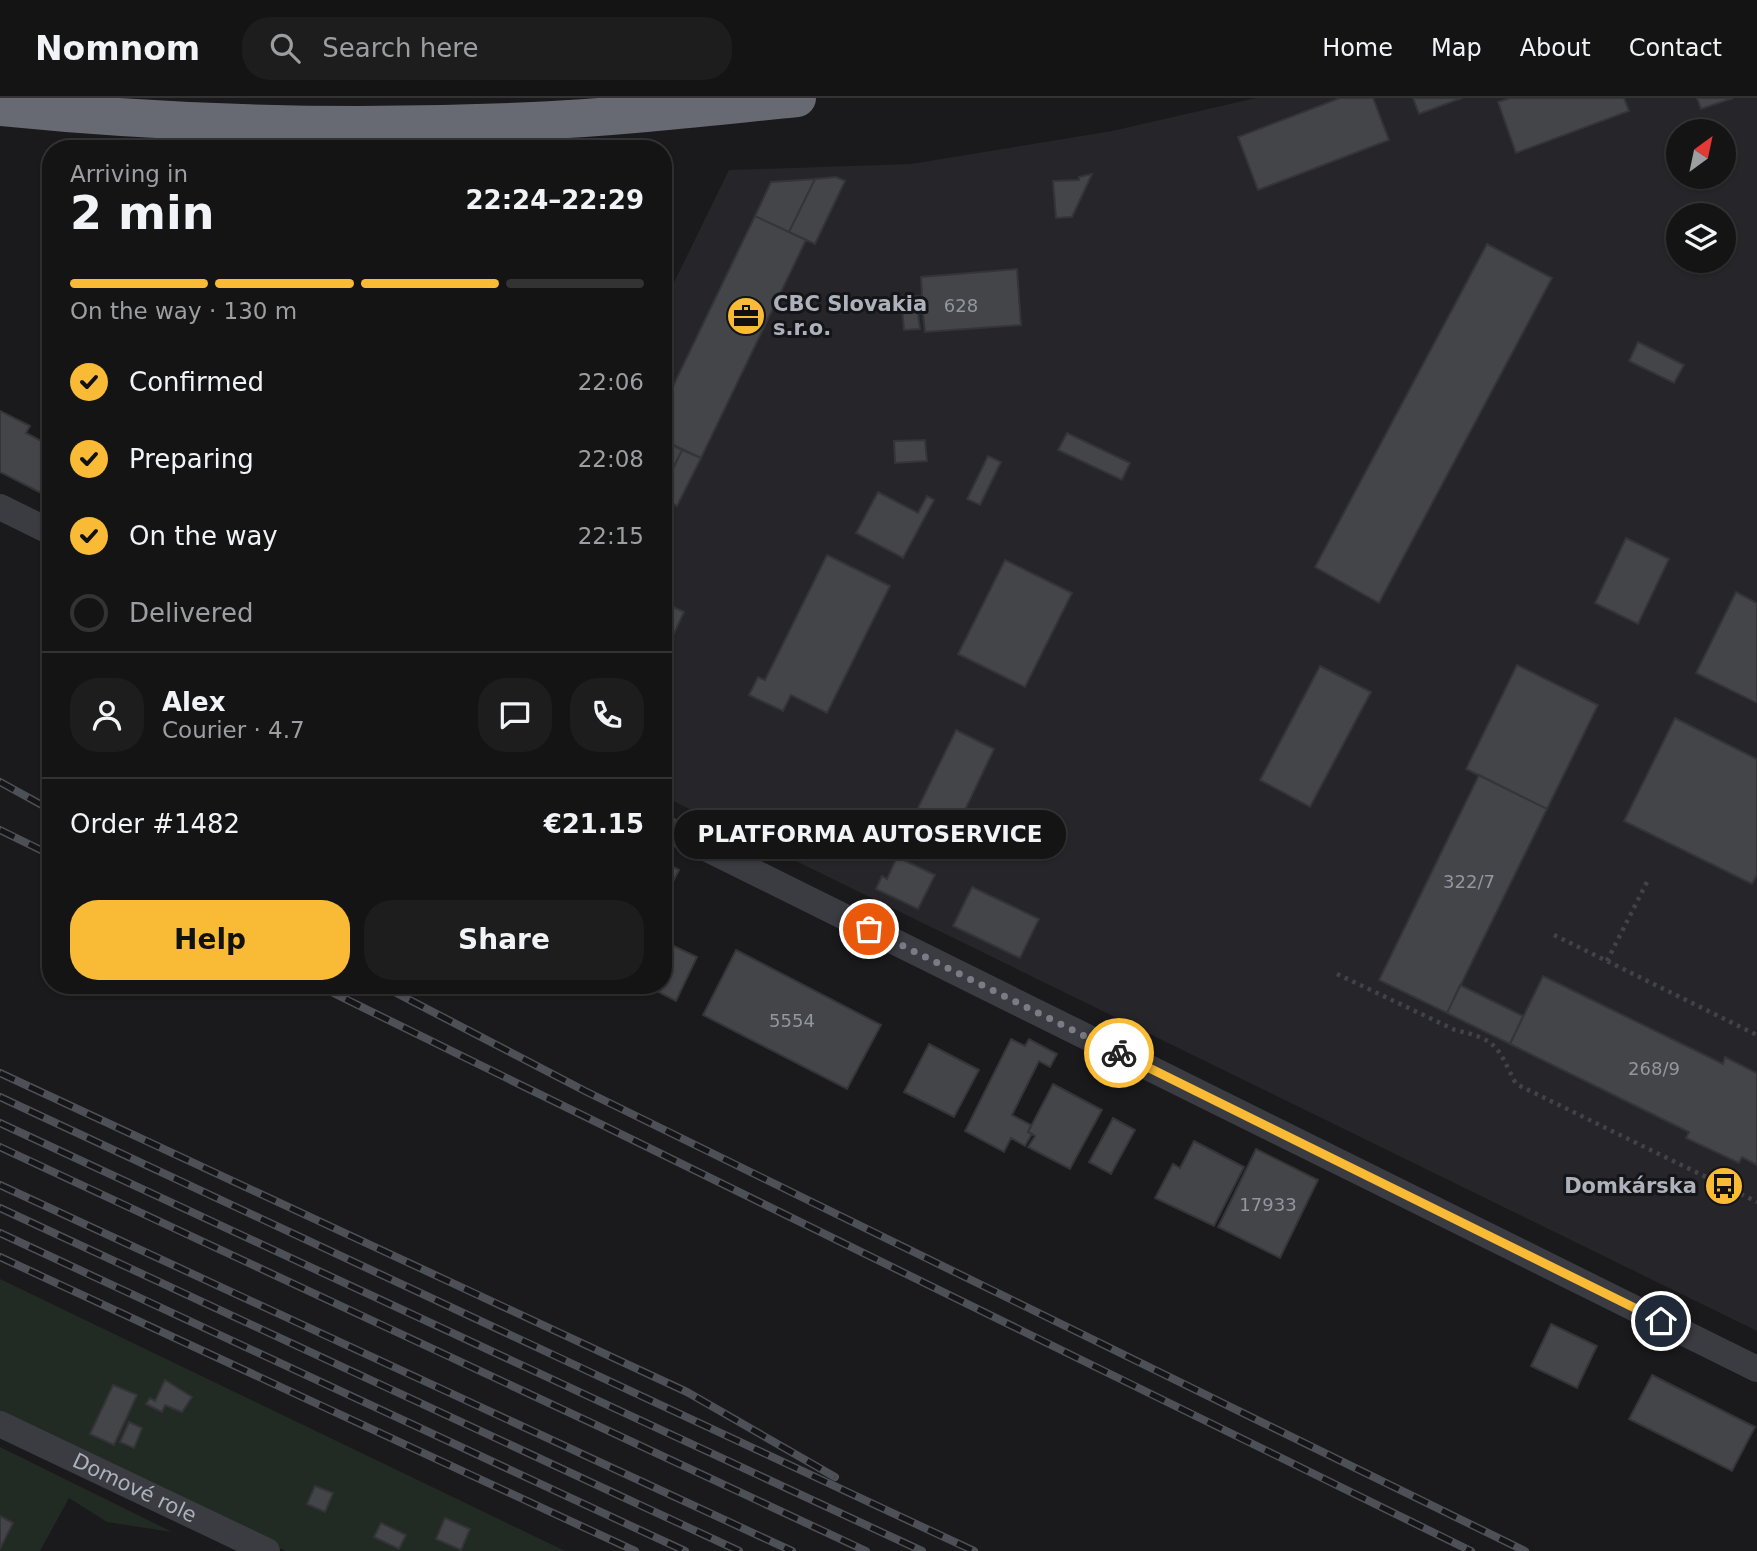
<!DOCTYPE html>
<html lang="en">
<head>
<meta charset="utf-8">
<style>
	body { margin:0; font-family:"DejaVu Sans",sans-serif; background:#1d1d1e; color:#f1f3f6; height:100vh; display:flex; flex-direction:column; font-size:26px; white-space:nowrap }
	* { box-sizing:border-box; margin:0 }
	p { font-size:23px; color:#9d9ea0 }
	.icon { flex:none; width:38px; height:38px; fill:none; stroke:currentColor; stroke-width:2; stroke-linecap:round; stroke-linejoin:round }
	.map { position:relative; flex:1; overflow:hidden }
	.panel { position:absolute; left:42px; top:42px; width:630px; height:854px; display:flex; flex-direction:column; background:#141415; border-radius:28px; box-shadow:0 2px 5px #0004,0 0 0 2px #333334 }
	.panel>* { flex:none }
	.needle { width:46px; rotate:33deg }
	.controls { position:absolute; left:1666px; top:21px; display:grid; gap:14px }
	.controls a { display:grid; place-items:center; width:70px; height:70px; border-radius:50%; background:#141415; box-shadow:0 2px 5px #0004,0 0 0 2px #333334; font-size:35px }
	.pin { position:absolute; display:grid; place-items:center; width:60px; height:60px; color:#fff; margin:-30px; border:4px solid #fff; border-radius:50%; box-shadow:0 2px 7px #0007 }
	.courier { position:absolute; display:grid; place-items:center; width:70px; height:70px; margin:-35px; border:5px solid #f9ba35; border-radius:50%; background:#fff; color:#222; box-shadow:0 2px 9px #0007 }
	.bubble { position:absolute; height:49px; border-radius:24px; background:#141415; box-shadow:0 2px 5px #0004,0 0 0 2px #333334; font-size:23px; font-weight:600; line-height:49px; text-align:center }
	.head em { font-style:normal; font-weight:600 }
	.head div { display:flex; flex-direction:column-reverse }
	.head { display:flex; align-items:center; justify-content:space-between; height:119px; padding:0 28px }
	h1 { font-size:46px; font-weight:600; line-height:52px }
	.bar { display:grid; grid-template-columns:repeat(4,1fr); gap:10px 7px; align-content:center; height:84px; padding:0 28px }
	.bar i { height:9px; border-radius:5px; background:#333334 }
	.bar .active { background:#f9ba35 }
	.bar p { grid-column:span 4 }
	.line { display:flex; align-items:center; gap:18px; padding:0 28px; border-top:2px solid #333334 }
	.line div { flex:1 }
	.round { display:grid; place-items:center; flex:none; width:74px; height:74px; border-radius:28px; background:#1d1d1e }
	ol { padding:0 28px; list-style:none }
	li { display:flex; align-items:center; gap:21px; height:77px }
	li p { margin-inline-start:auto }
	li .icon { padding:7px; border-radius:50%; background:#f9ba35; color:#111; stroke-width:4 }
	li:last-child { color:#9d9ea0 }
	li i { width:38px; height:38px; border:4px solid #333334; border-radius:50% }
	.action { display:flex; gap:14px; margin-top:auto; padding:14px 28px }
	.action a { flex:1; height:80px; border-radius:28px; background:#f9ba35; color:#111; font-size:28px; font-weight:600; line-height:80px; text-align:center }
	.action a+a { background:#1d1d1e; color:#f1f3f6 }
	header { display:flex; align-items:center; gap:42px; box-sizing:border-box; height:98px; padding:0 35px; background:#141415; border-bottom:2px solid #333334 }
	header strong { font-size:33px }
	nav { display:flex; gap:38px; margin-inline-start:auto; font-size:24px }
	.search { width:490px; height:63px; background:#1d1d1e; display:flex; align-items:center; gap:18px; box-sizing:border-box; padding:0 24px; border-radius:28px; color:#9d9ea0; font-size:26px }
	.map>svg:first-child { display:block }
	.built { fill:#26262a; fill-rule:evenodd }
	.green { fill:#212b23 }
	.building { fill:#444549; stroke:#343439; stroke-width:2 }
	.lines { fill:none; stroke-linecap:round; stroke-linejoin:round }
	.path { stroke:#414349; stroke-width:4.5; stroke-dasharray:3.5 5; stroke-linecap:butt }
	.street { stroke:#3b3c42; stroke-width:26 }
	.highway { stroke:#676a73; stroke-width:38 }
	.rail-casing { stroke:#4e5057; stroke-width:8 }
	.rail { stroke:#151518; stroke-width:5; stroke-dasharray:16; stroke-linecap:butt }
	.done { stroke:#797c84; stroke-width:7; stroke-dasharray:0 12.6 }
	.route { stroke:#f9ba35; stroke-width:9 }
	.labels { text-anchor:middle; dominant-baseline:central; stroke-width:6; stroke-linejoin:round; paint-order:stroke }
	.number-label { font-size:18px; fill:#92969f }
	.poi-label { font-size:21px; font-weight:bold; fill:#acb1bc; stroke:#151518; text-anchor:start }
	.street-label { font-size:21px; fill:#acb1bc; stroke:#151518 }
</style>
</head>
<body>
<header>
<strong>Nomnom</strong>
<div class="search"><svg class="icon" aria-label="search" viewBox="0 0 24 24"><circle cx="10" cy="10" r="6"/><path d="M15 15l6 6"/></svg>Search here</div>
<nav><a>Home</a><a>Map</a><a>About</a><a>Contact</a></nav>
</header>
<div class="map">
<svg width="1757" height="1453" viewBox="0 0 1757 1453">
	<rect width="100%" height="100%" fill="#1a1a1c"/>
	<path class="built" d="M1256,0H1757V1233L663,698V207L729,72L911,66L1112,33ZM1678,33H1724V79H1678ZM1678,117H1724V163H1678Z"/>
	<path class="green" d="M0,1181L565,1453H286L0,1320Z
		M0,1349L172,1434L107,1424L69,1400L40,1453H0Z"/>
	<path class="building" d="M1340,0H1373L1389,42L1258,92L1238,39Z
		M1413,0H1462L1419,16Z
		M1510,0H1624L1629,13L1516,55L1498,4Z
		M1697,0H1733L1701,11Z
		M1092,76L1072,119L1056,120L1053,83L1079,82V79Z
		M836,79L845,83L815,146L789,134L815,81Z
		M815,81L789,134L755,118L771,84Z
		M755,118L806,142L701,360L663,342V309Z
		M1487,146L1552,180L1379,505L1315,469Z
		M1017,171L1021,227L925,234L923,215L918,216L920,231L904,232L901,199L922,198L921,179Z
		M1638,244L1684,267L1674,285L1629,263Z
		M0,313L30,328L26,335L51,348V400L0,374Z
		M1067,335L1130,365L1122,382L1058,352Z
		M663,342L682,352L663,391Z
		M925,342L927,363L895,365L894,343Z
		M682,352L701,360L677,408L663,401V391Z
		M988,358L1001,364L980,407L967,401Z
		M878,394L918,415L927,398L934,402L903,460L856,435Z
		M1626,440L1669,461L1638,526L1595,505Z
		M827,457L890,488L827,615L791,597L783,613L749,597L758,579L765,582Z
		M1005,462L1072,495L1025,589L958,556Z
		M1736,494L1757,505V605L1696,575Z
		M663,504L684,514L668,548L663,546Z
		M1517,567L1598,607L1547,711L1466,671Z
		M1320,568L1371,594L1310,709L1260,682Z
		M1675,620L1757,661V777L1752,786L1624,723Z
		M956,632L994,651L955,733L916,714Z
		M1479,677L1547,711L1447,915L1379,882Z
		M897,759L935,777L918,811L876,791L882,778L887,781Z
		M663,764L679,772L664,801H663Z
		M972,789L1039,821L1020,860L953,828Z
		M663,843L697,859L676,903L645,887H663Z
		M736,852L881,927L847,991L703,917Z
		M1543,878L1723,966L1725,959L1757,975V1067L1742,1059L1739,1065L1686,1040L1689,1034L1510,946Z
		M1460,887L1523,918L1510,946L1447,915Z
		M1011,941L1025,948L1029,941L1057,956L1050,969L1039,963L1012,1017L1031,1027L1028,1034L1032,1036L1025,1048L1011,1040L1004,1054L965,1033Z
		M929,946L979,972L954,1019L904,994Z
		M1053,986L1102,1012L1070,1071L1028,1049L1035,1038L1028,1034Z
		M1113,1020L1135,1032L1111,1076L1089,1064Z
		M1194,1043L1244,1069L1214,1128L1155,1100L1173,1066L1180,1070Z
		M1256,1051L1318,1082L1280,1160L1218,1129Z
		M1551,1226L1597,1248L1577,1290L1531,1268Z
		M1652,1277L1755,1329L1732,1373L1629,1321Z
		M165,1282L192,1299L182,1314L165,1307L162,1314L146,1306L150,1300L155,1303Z
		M113,1287L137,1297L114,1347L90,1336Z
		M129,1324L142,1330L134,1350L120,1344Z
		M315,1388L333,1395L325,1414L307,1406Z
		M0,1418L13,1425L0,1451Z
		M445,1420L470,1431L461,1452L436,1441Z
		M381,1425L406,1437L399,1451L374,1439Z"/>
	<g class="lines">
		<path class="path" d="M1554,837L1757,937
			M1607,863L1648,782
			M1337,876L1455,932C1499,942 1497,949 1516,986L1757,1104"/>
		<g class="street">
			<path d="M0,409L51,434"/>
			<path d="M663,729L1757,1271"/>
			<path id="s1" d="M0,1326L267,1453"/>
		</g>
		<path class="highway" d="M0,9C177,27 356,31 533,23C621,19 709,9 797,0"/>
		<defs>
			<path id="rail" d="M0,684L51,712
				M0,732L51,757
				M317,887L1471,1453
				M381,887L585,993L1525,1453
				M0,975L687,1294L835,1379
				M0,999L974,1453
				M0,1025L922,1453
				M0,1049L866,1453
				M0,1087L792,1453
				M0,1110L739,1453
				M0,1135L685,1453
				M0,1159L635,1453"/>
		</defs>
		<use href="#rail" class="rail-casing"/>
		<use href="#rail" class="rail"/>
	</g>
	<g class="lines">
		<path class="done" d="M869,831L1119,955"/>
		<path class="route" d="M1119,955L1661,1223"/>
	</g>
	<defs>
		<symbol id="office-disc" viewBox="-11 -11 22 22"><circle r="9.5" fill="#f9ba35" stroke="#151518"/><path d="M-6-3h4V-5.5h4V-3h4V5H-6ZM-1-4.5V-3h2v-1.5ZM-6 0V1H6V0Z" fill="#111"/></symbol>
		<symbol id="bus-disc" viewBox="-11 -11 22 22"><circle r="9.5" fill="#f9ba35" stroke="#151518"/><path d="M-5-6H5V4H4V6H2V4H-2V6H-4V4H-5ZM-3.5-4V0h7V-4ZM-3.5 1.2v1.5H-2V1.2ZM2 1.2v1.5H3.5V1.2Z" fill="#111"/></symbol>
	</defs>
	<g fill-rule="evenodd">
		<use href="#office-disc" x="724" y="196" width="44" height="44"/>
		<use href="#bus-disc" x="1702" y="1066" width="44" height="44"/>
	</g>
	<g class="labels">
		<g class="number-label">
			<text x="961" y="207">628</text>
			<text x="1469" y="783">322/7</text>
			<text x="792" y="922">5554</text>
			<text x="1654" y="970">268/9</text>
			<text x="1268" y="1106">17933</text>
		</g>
		<g class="poi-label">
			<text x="773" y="206">CBC Slovakia<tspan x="773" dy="24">s.r.o.</tspan></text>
			<text x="1697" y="1088" text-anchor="end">Domkárska</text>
		</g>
		<g class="street-label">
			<text stroke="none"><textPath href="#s1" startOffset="149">Domové role</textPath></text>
		</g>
	</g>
</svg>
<div class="controls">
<a><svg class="needle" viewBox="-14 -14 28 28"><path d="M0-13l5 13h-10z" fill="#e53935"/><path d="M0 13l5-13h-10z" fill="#9d9ea0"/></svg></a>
<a><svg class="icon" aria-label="layers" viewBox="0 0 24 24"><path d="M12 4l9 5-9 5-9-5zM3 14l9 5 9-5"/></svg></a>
</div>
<div class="pin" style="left:869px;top:831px;background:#ea580c"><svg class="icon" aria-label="bag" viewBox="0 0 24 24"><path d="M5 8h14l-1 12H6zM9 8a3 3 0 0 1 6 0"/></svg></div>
<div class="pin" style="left:1661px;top:1223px;background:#1f2937"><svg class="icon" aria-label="home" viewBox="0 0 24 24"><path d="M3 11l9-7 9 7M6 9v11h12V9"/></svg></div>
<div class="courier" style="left:1119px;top:955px"><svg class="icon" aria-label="bike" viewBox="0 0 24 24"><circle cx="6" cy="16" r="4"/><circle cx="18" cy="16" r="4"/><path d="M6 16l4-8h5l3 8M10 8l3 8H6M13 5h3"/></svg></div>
<div class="bubble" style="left:674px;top:712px;width:392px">PLATFORMA AUTOSERVICE</div>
<section class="panel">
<div class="head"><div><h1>2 min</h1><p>Arriving in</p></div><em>22:24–22:29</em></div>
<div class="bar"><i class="active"></i><i class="active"></i><i class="active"></i><i></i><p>On the way · 130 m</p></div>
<ol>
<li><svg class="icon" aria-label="check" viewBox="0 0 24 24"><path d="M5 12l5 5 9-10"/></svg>Confirmed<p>22:06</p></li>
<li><svg class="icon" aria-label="check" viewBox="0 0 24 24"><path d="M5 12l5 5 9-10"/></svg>Preparing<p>22:08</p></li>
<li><svg class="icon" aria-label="check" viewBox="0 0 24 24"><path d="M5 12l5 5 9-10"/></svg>On the way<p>22:15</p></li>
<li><i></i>Delivered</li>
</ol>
<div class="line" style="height:126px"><a class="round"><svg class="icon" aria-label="person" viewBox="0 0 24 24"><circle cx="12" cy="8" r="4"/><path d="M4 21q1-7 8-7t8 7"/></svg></a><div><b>Alex</b><p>Courier · 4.7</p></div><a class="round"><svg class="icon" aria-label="chat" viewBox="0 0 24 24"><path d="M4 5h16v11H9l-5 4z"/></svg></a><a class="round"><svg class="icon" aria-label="phone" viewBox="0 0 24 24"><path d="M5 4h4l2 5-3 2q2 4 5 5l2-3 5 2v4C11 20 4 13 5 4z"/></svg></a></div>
<div class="line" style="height:91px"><div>Order #1482</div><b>€21.15</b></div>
<div class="action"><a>Help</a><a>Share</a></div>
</section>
</div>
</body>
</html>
